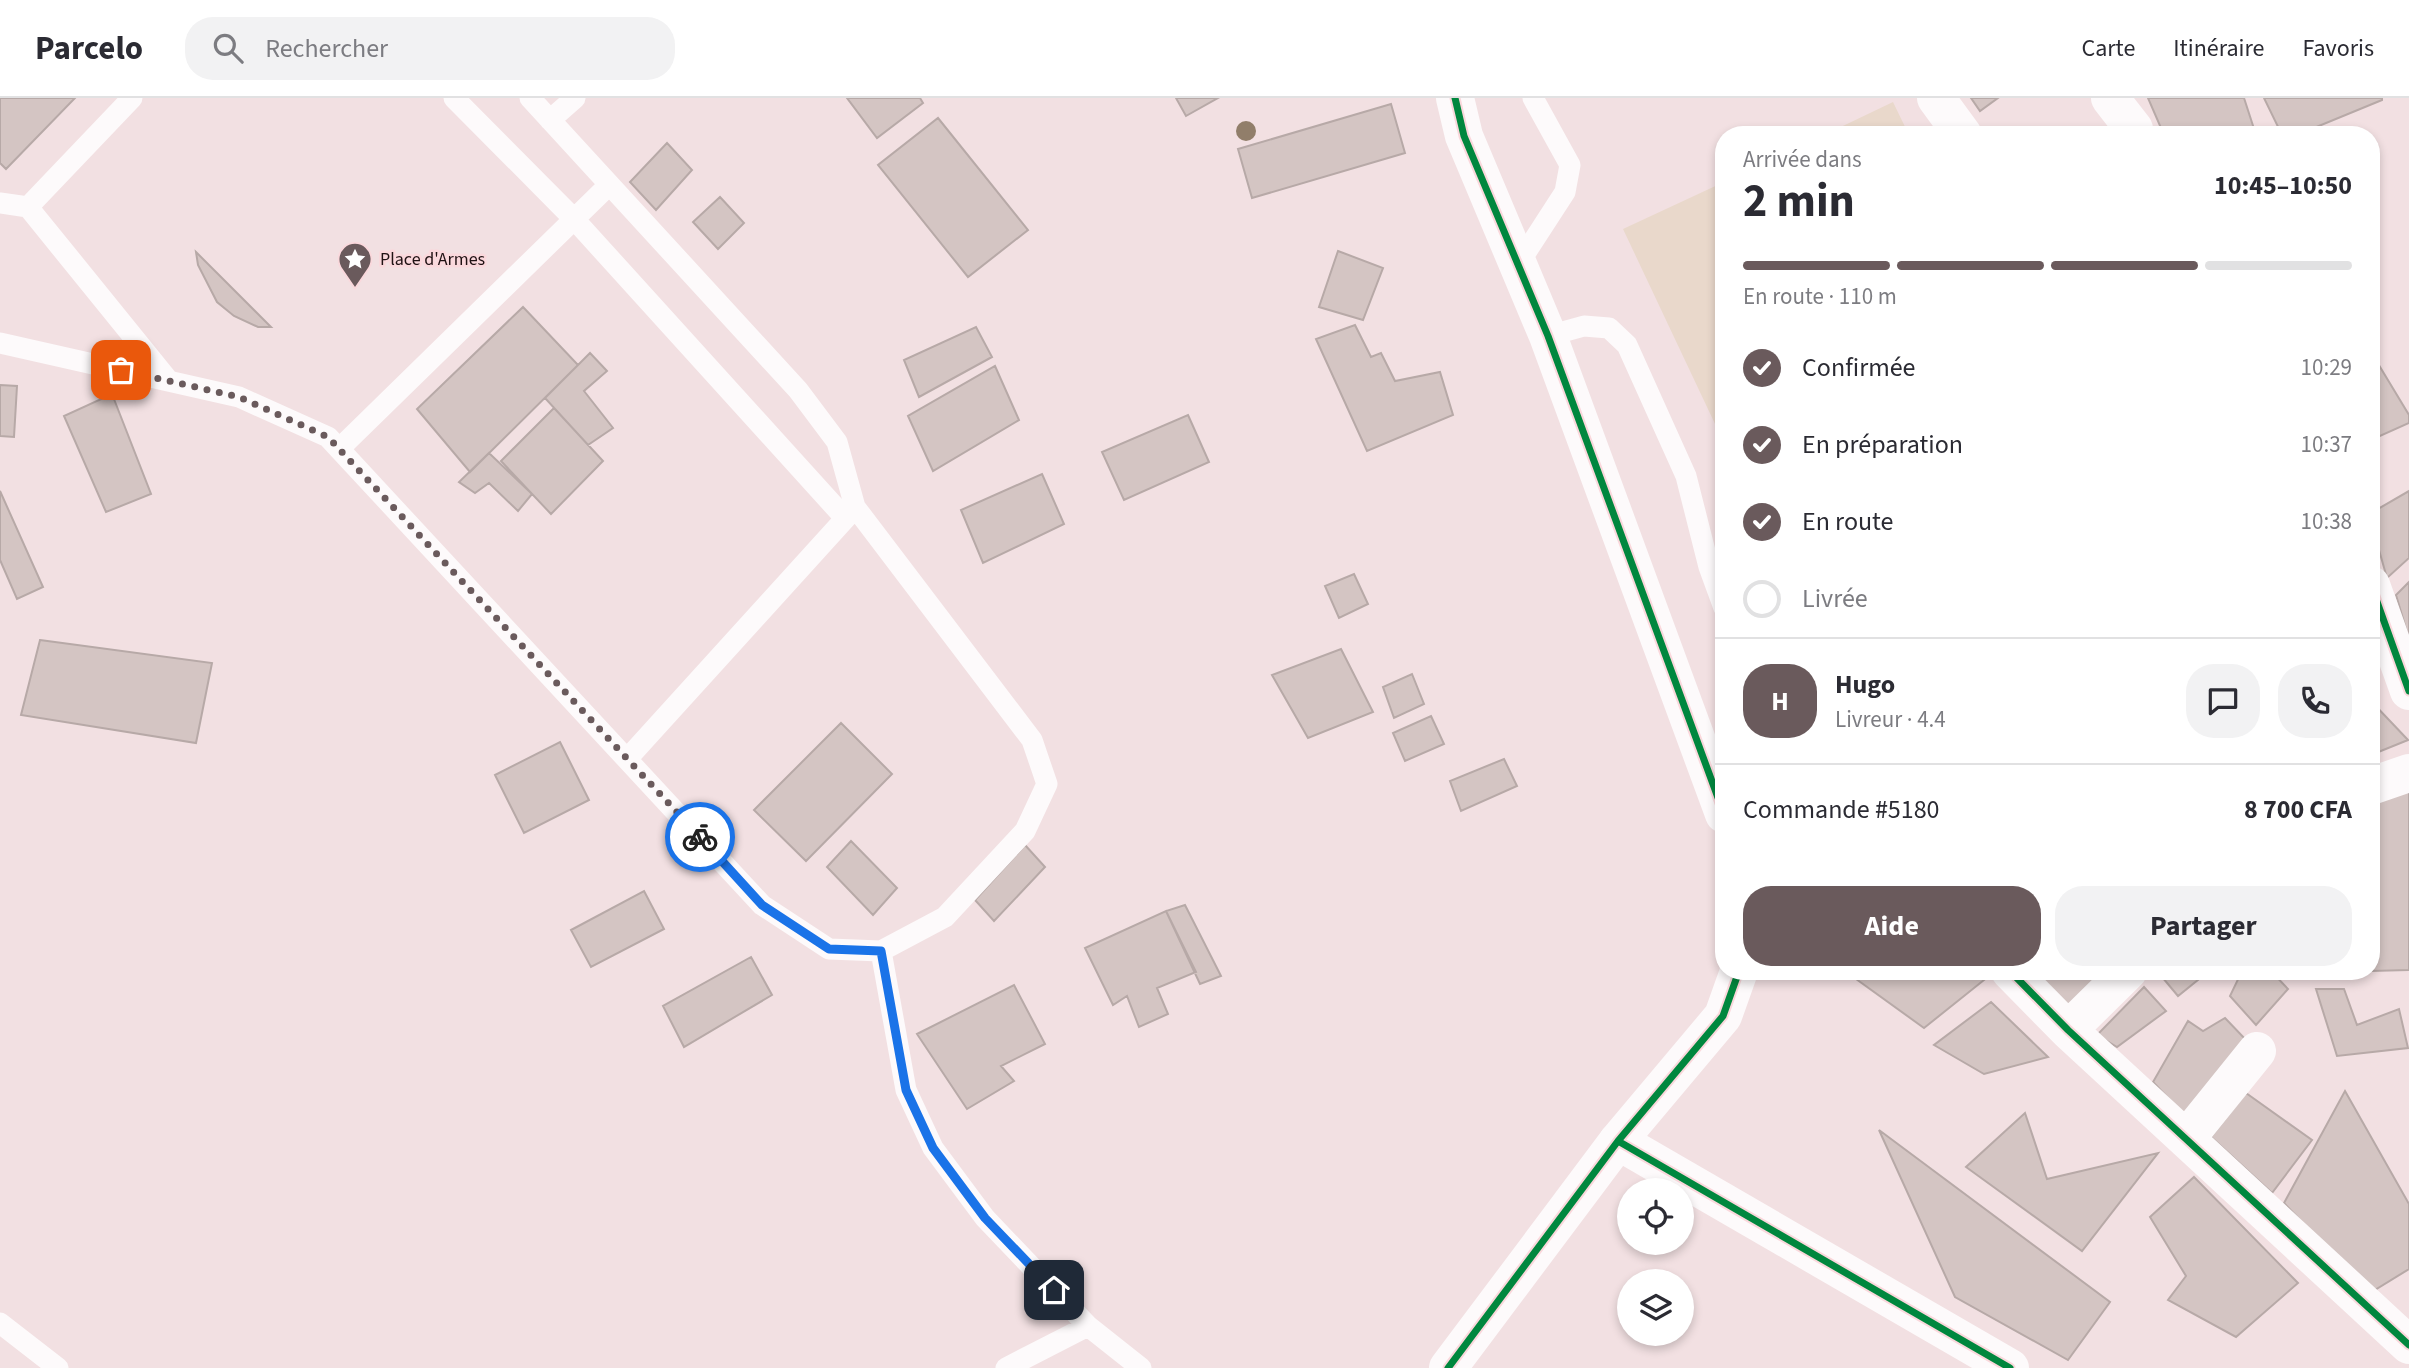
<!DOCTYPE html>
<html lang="fr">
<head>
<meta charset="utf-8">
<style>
	body { margin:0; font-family:"Source Sans 3",sans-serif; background:#f2f2f3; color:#2b2b33; height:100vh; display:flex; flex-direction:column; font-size:26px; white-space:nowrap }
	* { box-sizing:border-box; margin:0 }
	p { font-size:23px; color:#7c7c81 }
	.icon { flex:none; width:38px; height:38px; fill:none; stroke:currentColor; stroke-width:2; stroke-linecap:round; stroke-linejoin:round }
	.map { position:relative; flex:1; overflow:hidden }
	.drawer { position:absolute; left:1715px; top:28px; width:665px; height:854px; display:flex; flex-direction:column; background:#fff; border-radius:28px; box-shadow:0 4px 10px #0003 }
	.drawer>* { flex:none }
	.fabs { position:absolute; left:1617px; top:1080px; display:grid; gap:14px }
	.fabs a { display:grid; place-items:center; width:77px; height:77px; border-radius:50%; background:#fff; box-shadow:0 4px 10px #0003; font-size:35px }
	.pin { position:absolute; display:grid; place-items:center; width:60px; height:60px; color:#fff; margin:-30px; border-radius:14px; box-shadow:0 4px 10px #0006 }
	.courier { position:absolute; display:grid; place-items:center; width:70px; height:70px; margin:-35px; border:5px solid #1a73e8; border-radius:50%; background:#fff; color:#222; box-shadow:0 2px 9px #0007 }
	.summary em { font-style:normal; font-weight:700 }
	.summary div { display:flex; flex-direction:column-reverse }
	.summary { display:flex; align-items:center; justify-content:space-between; height:119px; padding:0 28px }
	h1 { font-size:46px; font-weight:700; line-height:52px }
	.bar { display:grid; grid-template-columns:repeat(4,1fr); gap:10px 7px; align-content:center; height:84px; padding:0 28px }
	.bar i { height:9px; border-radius:5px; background:#e1e1e2 }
	.bar .on { background:#6a5a5c }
	.bar p { grid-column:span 4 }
	.line { display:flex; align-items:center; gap:18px; padding:0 28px; border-top:2px solid #e1e1e2 }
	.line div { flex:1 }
	.round { display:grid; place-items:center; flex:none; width:74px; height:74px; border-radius:28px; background:#f2f2f3 }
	ol { padding:0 28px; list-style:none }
	li { display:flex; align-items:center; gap:21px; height:77px }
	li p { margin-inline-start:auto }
	li .icon { padding:7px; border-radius:50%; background:#6a5a5c; color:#fff; stroke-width:4 }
	li:last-child { color:#7c7c81 }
	li i { width:38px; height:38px; border:4px solid #e1e1e2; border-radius:50% }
	.action { display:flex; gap:14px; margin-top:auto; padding:14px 28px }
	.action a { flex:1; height:80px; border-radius:28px; background:#6a5a5c; color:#fff; font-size:28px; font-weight:700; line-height:80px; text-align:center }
	.action a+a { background:#f2f2f3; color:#2b2b33 }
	header { display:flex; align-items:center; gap:42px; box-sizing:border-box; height:98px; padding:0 35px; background:#fff; border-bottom:2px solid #e1e1e2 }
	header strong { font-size:33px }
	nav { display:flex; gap:38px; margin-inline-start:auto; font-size:24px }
	.search { width:490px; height:63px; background:#f2f2f3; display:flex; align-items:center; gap:18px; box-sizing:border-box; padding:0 24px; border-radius:28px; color:#7c7c81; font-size:26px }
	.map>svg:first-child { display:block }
	.green { fill:#e9d8cb }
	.building { fill:#d4c5c3; stroke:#b7a9a7; stroke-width:2 }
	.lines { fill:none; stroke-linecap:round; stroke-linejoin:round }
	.service { stroke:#fdfafb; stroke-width:21 }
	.minor { stroke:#fdfafb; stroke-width:38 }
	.tertiary { stroke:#fdfafb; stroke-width:38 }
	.cycleway-casing { stroke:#fad8dc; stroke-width:11 }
	.cycleway { stroke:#00873e; stroke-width:7 }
	.tree { fill:#917e6a }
	.done { stroke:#6a5a5c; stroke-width:7; stroke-dasharray:0 12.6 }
	.route { stroke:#1a73e8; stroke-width:9 }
	.labels { text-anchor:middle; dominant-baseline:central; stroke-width:5; stroke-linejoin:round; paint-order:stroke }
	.poi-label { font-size:18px; fill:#201214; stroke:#fad8dc; text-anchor:start }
</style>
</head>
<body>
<header>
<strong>Parcelo</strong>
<div class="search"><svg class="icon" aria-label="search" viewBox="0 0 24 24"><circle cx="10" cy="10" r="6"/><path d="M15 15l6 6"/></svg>Rechercher</div>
<nav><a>Carte</a><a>Itinéraire</a><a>Favoris</a></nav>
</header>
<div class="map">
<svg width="2409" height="1270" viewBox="0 0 2409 1270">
	<rect width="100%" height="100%" fill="#f2e0e2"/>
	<path class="green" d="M1893,4L1909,37H1824Z
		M1724,84V345L1623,131Z"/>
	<path class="building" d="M0,0H75L6,71L0,65Z
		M847,0H920L923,5L877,40Z
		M1176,0H1218L1186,18Z
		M1971,0H1998L1980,13Z
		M2148,0H2244L2256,37H2164Z
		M2264,0H2382V2L2297,37H2282Z
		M1391,6L1405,55L1252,100L1238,51Z
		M938,20L1028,132L968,179L878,67Z
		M667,45L692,72L656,112L630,84Z
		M720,99L744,125L718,151L693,124Z
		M1338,153L1383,170L1363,222L1319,209Z
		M196,154L271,229H258L234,218L217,204L198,167Z
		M523,209L578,267L470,374L417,311Z
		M1355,227L1371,259L1381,255L1395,283L1440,274L1453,317L1367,353L1316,241Z
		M976,229L992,259L919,299L904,262Z
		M2371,254L2409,317V325L2371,342Z
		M590,255L607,273L584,293L613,330L588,347L545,300Z
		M995,268L1019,322L933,373L908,318Z
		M0,287L17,288L14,339L0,338Z
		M112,296L151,396L106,414L64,318Z
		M554,310L603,363L551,416L501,363Z
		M1188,317L1209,364L1124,402L1102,354Z
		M489,355L532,396L518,413L489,385L475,395L459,384Z
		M1042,376L1064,426L983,465L961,412Z
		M0,393L43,489L17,501L0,462Z
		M2409,393V460L2387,480L2371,424V415Z
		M1354,476L1368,506L1339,520L1325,488Z
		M2409,484V541L2396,497Z
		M40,542L212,565L196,645L21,617Z
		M1341,551L1373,614L1308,640L1272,577Z
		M1412,576L1424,606L1394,620L1383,589Z
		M2371,603L2408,642L2371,657Z
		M1431,618L1444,646L1405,663L1393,635Z
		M841,625L892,676L806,763L754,712Z
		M560,644L589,702L524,735L495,677Z
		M1504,661L1517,688L1461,713L1450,683Z
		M2409,683V872L2371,873V699Z
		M851,743L897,790L873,817L827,769Z
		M1025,747L1045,769L994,823L975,802Z
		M644,793L664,831L591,869L571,832Z
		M1185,807L1221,878L1200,886L1166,813Z
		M1166,813L1196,874L1157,890L1168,916L1139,929L1127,898L1113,907L1085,850Z
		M751,859L772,897L684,949L663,908Z
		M1845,873H1974L1984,882L1924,930Z
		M2036,873H2109L2072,913Z
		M2157,873H2209L2178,898Z
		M2242,873H2271L2288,891L2256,927L2230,898Z
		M1014,887L1045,946L1001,968L1014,983L967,1011L917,936Z
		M2144,889L2166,913L2117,949L2097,937Z
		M2316,891H2344L2357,927L2399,911L2408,950L2337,958Z
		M1991,904L2048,959L1984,976L1934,947Z
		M2225,920L2248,944L2185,1018L2153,984L2188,923L2203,933Z
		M2345,993L2409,1106V1171L2370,1195L2284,1105Z
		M2246,995L2312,1042L2272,1095L2211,1039Z
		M2025,1015L2047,1081L2158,1055L2082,1153L1966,1069Z
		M1879,1032L2110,1204L2068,1262L1955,1199Z
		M2194,1079L2298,1185L2236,1239L2168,1202L2186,1178L2150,1119Z"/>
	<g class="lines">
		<path class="service" d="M454,0L574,121L845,420
			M550,22L575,0
			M0,105L28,109L169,283
			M28,109L132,0
			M1517,168L1565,94L1570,67L1533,0
			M1548,238L1584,228L1609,230L1627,247L1686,378L1709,469L1724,510
			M0,245L239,299L328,339L762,807L829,851L881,853L945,819L1025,733L1047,686L1032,642L855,409L837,344L798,292L530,0
			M339,351L609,87
			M627,661L854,411
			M881,853L906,992L933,1050L985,1120L1088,1228L1141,1270
			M0,1225L58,1270
			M1006,1270L1088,1228"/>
		<path class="minor" d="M1936,0L1963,37
			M2110,0L2134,31
			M2371,487L2409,593
			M2371,688L2409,675
			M2010,873L2068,932L2409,1247
			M2068,932L2128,873
			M2186,1041L2257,953
			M1618,1043L2010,1270"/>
		<path class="tertiary" d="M1455,0L1464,38L1548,238L1724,716
			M1448,1270L1618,1043L1723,918L1739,873"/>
		<defs>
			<path id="cycleway" d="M1455,0L1464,38L1548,238L1724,716
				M2371,487L2409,593
				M2010,873L2068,932L2409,1247
				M1618,1043L2010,1270
				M1448,1270L1618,1043L1723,918L1739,873"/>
		</defs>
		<use href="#cycleway" class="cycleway-casing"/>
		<use href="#cycleway" class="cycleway"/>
	</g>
	<circle class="tree" cx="1246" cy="33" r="10"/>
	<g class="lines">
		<path class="done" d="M121,272L239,299L328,339L700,739"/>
		<path class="route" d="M700,739L762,807L829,851L881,853L906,992L933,1050L985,1120L1054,1192"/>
	</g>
	<defs>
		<symbol id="sight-pin" viewBox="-11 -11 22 30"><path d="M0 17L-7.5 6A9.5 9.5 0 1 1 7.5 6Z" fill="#6a5a5c" stroke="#fad8dc"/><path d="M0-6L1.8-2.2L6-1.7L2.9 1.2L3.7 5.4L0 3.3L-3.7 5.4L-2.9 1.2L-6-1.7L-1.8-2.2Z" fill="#fff"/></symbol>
	</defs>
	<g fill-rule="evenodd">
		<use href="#sight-pin" x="336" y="142" width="38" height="52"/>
	</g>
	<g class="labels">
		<g class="poi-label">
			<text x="380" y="161">Place d'Armes</text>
		</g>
	</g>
</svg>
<div class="fabs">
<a><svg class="icon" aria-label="locate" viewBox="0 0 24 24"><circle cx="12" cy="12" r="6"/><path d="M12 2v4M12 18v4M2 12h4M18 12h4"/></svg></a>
<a><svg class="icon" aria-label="layers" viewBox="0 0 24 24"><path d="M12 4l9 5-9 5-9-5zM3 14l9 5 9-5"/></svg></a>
</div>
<div class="pin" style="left:121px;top:272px;background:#ea580c"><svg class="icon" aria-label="bag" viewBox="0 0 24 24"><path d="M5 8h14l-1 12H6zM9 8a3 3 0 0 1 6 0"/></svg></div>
<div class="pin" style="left:1054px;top:1192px;background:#1f2937"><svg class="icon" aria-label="home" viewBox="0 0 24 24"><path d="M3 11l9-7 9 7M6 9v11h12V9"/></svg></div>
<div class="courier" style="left:700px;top:739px"><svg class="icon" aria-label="bike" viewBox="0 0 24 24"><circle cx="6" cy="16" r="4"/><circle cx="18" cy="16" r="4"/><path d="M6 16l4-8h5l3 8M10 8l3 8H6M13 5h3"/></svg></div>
<section class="drawer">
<div class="summary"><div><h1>2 min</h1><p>Arrivée dans</p></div><em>10:45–10:50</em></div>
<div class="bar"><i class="on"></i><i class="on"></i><i class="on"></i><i></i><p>En route · 110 m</p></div>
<ol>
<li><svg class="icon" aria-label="check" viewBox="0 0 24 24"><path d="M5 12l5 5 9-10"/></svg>Confirmée<p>10:29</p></li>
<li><svg class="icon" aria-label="check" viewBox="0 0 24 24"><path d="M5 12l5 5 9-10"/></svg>En préparation<p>10:37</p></li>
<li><svg class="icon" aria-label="check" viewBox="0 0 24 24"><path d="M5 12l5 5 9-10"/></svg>En route<p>10:38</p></li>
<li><i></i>Livrée</li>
</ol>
<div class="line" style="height:126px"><b class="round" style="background:#6a5a5c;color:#fff">H</b><div><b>Hugo</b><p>Livreur · 4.4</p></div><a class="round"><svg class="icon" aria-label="chat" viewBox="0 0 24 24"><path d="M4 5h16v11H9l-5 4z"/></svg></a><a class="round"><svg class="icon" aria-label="phone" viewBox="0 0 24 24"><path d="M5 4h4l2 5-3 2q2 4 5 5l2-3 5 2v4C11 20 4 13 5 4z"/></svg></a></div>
<div class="line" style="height:91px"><div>Commande #5180</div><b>8 700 CFA</b></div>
<div class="action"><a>Aide</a><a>Partager</a></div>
</section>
</div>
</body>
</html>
